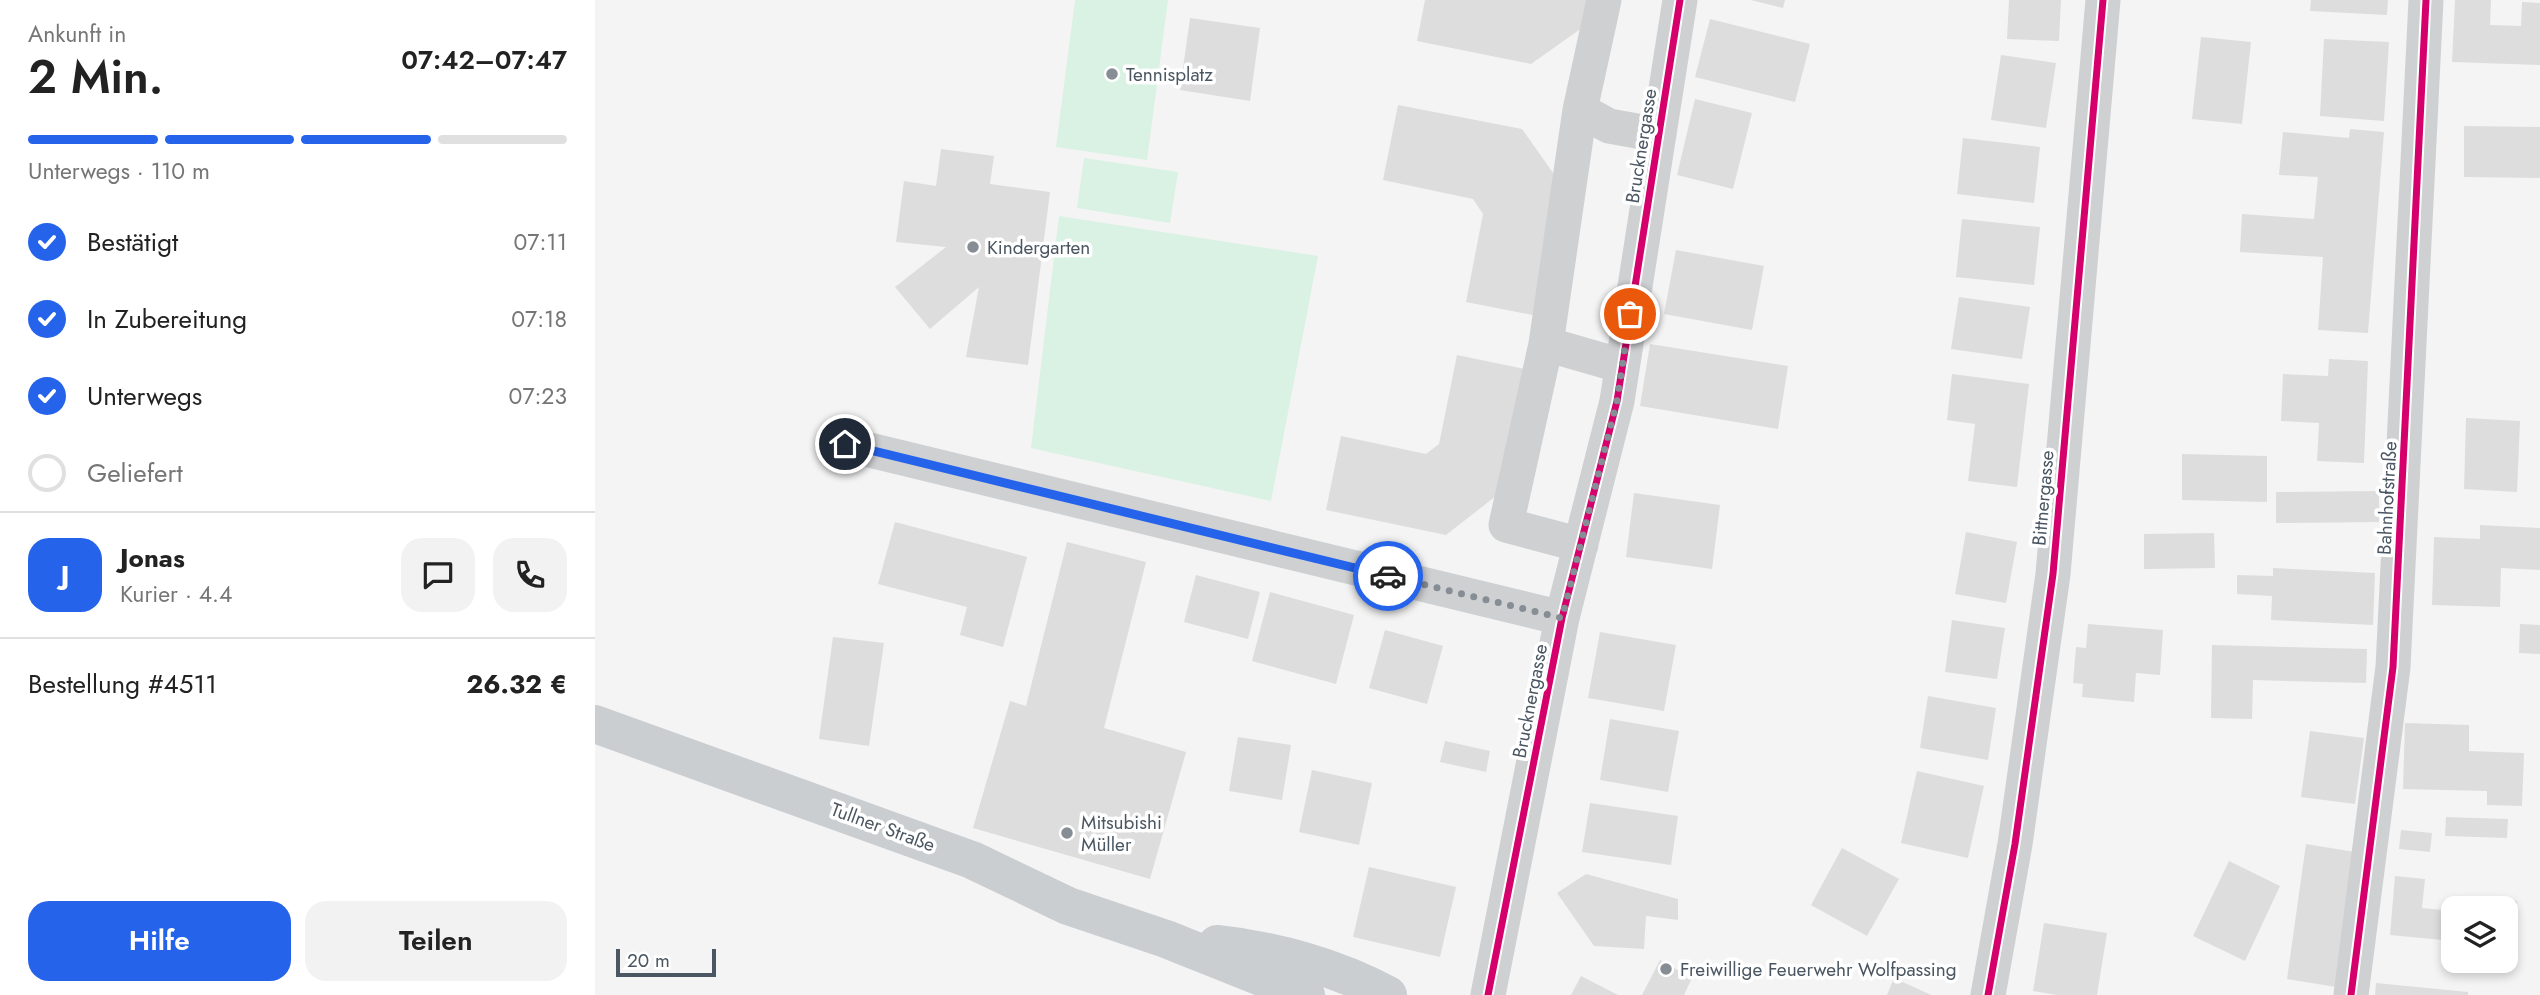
<!DOCTYPE html>
<html lang="de">
<head>
<meta charset="utf-8">
<style>
	body { margin:0; font-family:Jost,sans-serif; background:#f2f2f2; color:#222; height:100vh; display:flex; flex-direction:column; font-size:26px; white-space:nowrap }
	* { box-sizing:border-box; margin:0 }
	p { font-size:23px; color:#767676 }
	.icon { flex:none; width:38px; height:38px; fill:none; stroke:currentColor; stroke-width:2; stroke-linecap:round; stroke-linejoin:round }
	.map { position:relative; flex:1; overflow:hidden }
	.details { display:flex; flex-direction:column; background:#fff; width:595px }
	.details>* { flex:none }
	.controls { position:absolute; left:1846px; top:896px; display:grid; gap:14px }
	.controls a { display:grid; place-items:center; width:77px; height:77px; border-radius:14px; background:#fff; box-shadow:0 4px 10px #0003; font-size:35px }
	.scale { position:absolute; left:21px; bottom:18px; width:100px; box-sizing:border-box; padding-left:7px; border:4px solid #4a5661; border-top:0; font-size:19px; line-height:24px; white-space:nowrap; color:#4a5661; -webkit-text-stroke:5px #fff; paint-order:stroke }
	.pin { position:absolute; display:grid; place-items:center; width:60px; height:60px; color:#fff; margin:-30px; border:4px solid #fff; border-radius:50%; box-shadow:0 2px 7px #0007 }
	.courier { position:absolute; display:grid; place-items:center; width:70px; height:70px; margin:-35px; border:5px solid #2563eb; border-radius:50%; background:#fff; color:#222; box-shadow:0 2px 9px #0007 }
	.headline em { font-style:normal; font-weight:600 }
	.headline div { display:flex; flex-direction:column-reverse }
	.headline { display:flex; align-items:center; justify-content:space-between; height:119px; padding:0 28px }
	h1 { font-size:46px; font-weight:600; line-height:52px }
	.bar { display:grid; grid-template-columns:repeat(4,1fr); gap:10px 7px; align-content:center; height:84px; padding:0 28px }
	.bar i { height:9px; border-radius:5px; background:#e0e0e0 }
	.bar .active { background:#2563eb }
	.bar p { grid-column:span 4 }
	.line { display:flex; align-items:center; gap:18px; padding:0 28px; border-top:2px solid #e0e0e0 }
	.line div { flex:1 }
	.round { display:grid; place-items:center; flex:none; width:74px; height:74px; border-radius:21px; background:#f2f2f2 }
	ol { padding:0 28px; list-style:none }
	li { display:flex; align-items:center; gap:21px; height:77px }
	li p { margin-inline-start:auto }
	li .icon { padding:7px; border-radius:50%; background:#2563eb; color:#fff; stroke-width:4 }
	li:last-child { color:#767676 }
	li i { width:38px; height:38px; border:4px solid #e0e0e0; border-radius:50% }
	.button { display:flex; gap:14px; margin-top:auto; padding:14px 28px }
	.button a { flex:1; height:80px; border-radius:21px; background:#2563eb; color:#fff; font-size:28px; font-weight:600; line-height:80px; text-align:center }
	.button a+a { background:#f2f2f2; color:#222 }
	main { display:flex; flex:1; min-height:0 }
	.map>svg:first-child { display:block }
	.green { fill:#d9f2e3 }
	.building { fill:#ddddde }
	.lines { fill:none; stroke-linecap:round; stroke-linejoin:round }
	.minor { stroke:#ced0d2; stroke-width:35 }
	.major { stroke:#caced1; stroke-width:38 }
	.cycleway-casing { stroke:#fff; stroke-width:11 }
	.cycleway { stroke:#d6006c; stroke-width:7 }
	.done { stroke:#868d94; stroke-width:7; stroke-dasharray:0 12.6 }
	.route { stroke:#2563eb; stroke-width:9 }
	.poi-dot { fill:#868d94; stroke:#fff; stroke-width:2.5 }
	.labels { text-anchor:middle; dominant-baseline:central; stroke-width:7; stroke-linejoin:round; paint-order:stroke }
	.poi-label { font-size:19px; fill:#4a5661; stroke:#fff; text-anchor:start }
	.street-label { font-size:19px; fill:#4a5661; stroke:#fff }
</style>
</head>
<body>
<main>
<section class="details">
<div class="headline"><div><h1>2 Min.</h1><p>Ankunft in</p></div><em>07:42–07:47</em></div>
<div class="bar"><i class="active"></i><i class="active"></i><i class="active"></i><i></i><p>Unterwegs · 110 m</p></div>
<ol>
<li><svg class="icon" aria-label="check" viewBox="0 0 24 24"><path d="M5 12l5 5 9-10"/></svg>Bestätigt<p>07:11</p></li>
<li><svg class="icon" aria-label="check" viewBox="0 0 24 24"><path d="M5 12l5 5 9-10"/></svg>In Zubereitung<p>07:18</p></li>
<li><svg class="icon" aria-label="check" viewBox="0 0 24 24"><path d="M5 12l5 5 9-10"/></svg>Unterwegs<p>07:23</p></li>
<li><i></i>Geliefert</li>
</ol>
<div class="line" style="height:126px"><b class="round" style="background:#2563eb;color:#fff">J</b><div><b>Jonas</b><p>Kurier · 4.4</p></div><a class="round"><svg class="icon" aria-label="chat" viewBox="0 0 24 24"><path d="M4 5h16v11H9l-5 4z"/></svg></a><a class="round"><svg class="icon" aria-label="phone" viewBox="0 0 24 24"><path d="M5 4h4l2 5-3 2q2 4 5 5l2-3 5 2v4C11 20 4 13 5 4z"/></svg></a></div>
<div class="line" style="height:91px"><div>Bestellung #4511</div><b>26.32 €</b></div>
<div class="button"><a>Hilfe</a><a>Teilen</a></div>
</section>
<div class="map">
<svg width="1945" height="995" viewBox="0 0 1945 995">
	<rect width="100%" height="100%" fill="#f4f4f4"/>
	<path class="green" d="M480,0H573L552,160L461,147Z
		M489,158L583,172L575,223L482,208Z
		M464,216L723,256L676,501L436,448Z"/>
	<path class="building" d="M830,0H999L994,23L936,64L822,41Z
		M1156,0H1190L1188,8Z
		M1414,0H1466L1464,41L1412,39Z
		M1716,0H1793L1792,15L1715,11Z
		M1860,0H1896L1895,25L1926,26L1927,2L1945,3V65L1857,62Z
		M595,18L665,28L655,101L585,90Z
		M1115,19L1215,44L1200,102L1100,77Z
		M1606,37L1656,42L1647,124L1597,119Z
		M1729,39L1794,42L1789,121L1725,116Z
		M1406,55L1461,63L1451,128L1396,120Z
		M1100,99L1157,113L1138,189L1082,175Z
		M803,105L927,129L968,187L943,316L871,302L888,214L878,199L788,180Z
		M1869,126L1945,127V178L1869,177Z
		M1755,129L1789,132L1773,333L1723,330L1728,257L1645,252L1647,214L1719,219L1723,177L1684,175L1688,132L1754,138Z
		M1368,138L1445,147L1439,203L1362,194Z
		M346,149L399,156L395,184L455,192L433,365L371,357L384,287L335,329L300,287L351,247L301,242L309,181L341,186Z
		M1367,219L1445,227L1439,285L1361,277Z
		M1081,250L1169,266L1157,330L1069,314Z
		M1364,297L1435,307L1427,359L1356,349Z
		M1055,344L1193,366L1183,429L1045,406Z
		M862,355L935,370L910,489L851,535L731,510L746,436L831,454L844,444Z
		M1734,359L1773,361L1769,463L1722,461L1724,423L1686,421L1688,374L1733,376Z
		M1357,374L1434,384L1422,487L1373,481L1380,424L1352,420Z
		M1871,418L1925,421L1922,492L1869,489Z
		M1587,454L1672,456V502L1587,500Z
		M1784,491V522L1681,523V492Z
		M1039,493L1125,505L1117,569L1031,557Z
		M300,522L432,557L408,647L365,635L372,607L283,584Z
		M1885,525L1945,528V570L1906,568L1905,607L1837,605L1839,537L1885,539Z
		M1371,532L1422,542L1411,603L1360,594Z
		M1619,533L1620,568L1549,569V534Z
		M472,542L551,562L509,728L591,752L555,879L378,828L415,701L431,706Z
		M1678,568L1780,573L1778,625L1676,620L1677,596L1642,594V575L1678,576Z
		M601,575L665,592L653,639L589,622Z
		M675,592L759,615L741,684L657,661Z
		M1357,620L1410,628L1402,679L1350,672Z
		M1493,624L1568,630L1565,675L1541,673L1539,702L1487,697L1488,684L1478,683L1481,647L1491,648Z
		M1925,624L1945,625V654L1924,653Z
		M790,630L848,646L832,704L774,688Z
		M1005,632L1081,645L1069,711L993,698Z
		M238,637L289,643L274,746L224,739Z
		M1617,645L1772,649L1771,683L1658,680L1657,719L1616,718Z
		M1333,696L1401,708L1393,760L1325,748Z
		M1015,719L1084,731L1073,792L1005,780Z
		M1810,723L1874,725V751L1929,753L1927,806L1892,805V791L1808,789Z
		M1715,731L1769,738L1760,804L1706,797Z
		M643,737L696,745L687,800L634,791Z
		M850,741L895,751L891,772L845,762Z
		M717,770L777,783L764,845L704,832Z
		M1322,771L1389,786L1373,858L1306,843Z
		M995,803L1083,816L1076,865L987,852Z
		M1851,817L1913,819L1912,838L1850,836Z
		M1806,830L1837,833L1835,852L1804,849Z
		M1711,844L1766,853L1747,988L1692,979Z
		M1247,848L1304,879L1272,936L1216,905Z
		M1634,861L1685,886L1650,961L1598,936Z
		M774,867L861,887L845,957L758,937Z
		M991,874L1083,899V920L1051,916L1049,949L999,946L962,893Z
		M1800,876L1830,879L1827,908L1858,911V941L1795,935Z
		M1880,897L1922,901L1918,947L1911,946V908H1879Z
		M1449,923L1512,933L1502,995H1462L1438,991Z
		M1065,960L1097,978L1089,995H1047Z
		M986,976L1023,995H976Z
		M1299,978L1336,995H1292Z
		M1781,983L1873,992V995H1780Z"/>
	<g class="lines">
		<path class="minor" d="M985,110L1014,126L1064,135
			M951,344L1027,366
			M250,444L967,618
			M986,545L911,525L951,344L985,110L1009,0
			M893,995L967,618L1022,401L1085,0
			M1393,995L1420,844L1458,574L1508,0
			M1756,995L1798,667L1831,0"/>
		<path class="major" d="M0,724L377,860L473,906L571,939L711,995
			M622,944C680,950 741,967 793,995"/>
		<defs>
			<path id="cycleway" d="M893,995L967,618L1022,401L1085,0
				M1393,995L1420,844L1458,574L1508,0
				M1756,995L1798,667L1831,0"/>
		</defs>
		<use href="#cycleway" class="cycleway-casing"/>
		<use href="#cycleway" class="cycleway"/>
	</g>
	<g class="lines">
		<path class="done" d="M793,576L967,618L1022,401L1035,314"/>
		<path class="route" d="M250,444L793,576"/>
	</g>
	<g class="poi-dot">
		<circle cx="517" cy="74" r="7"/>
		<circle cx="378" cy="247" r="7"/>
		<circle cx="472" cy="833" r="7"/>
		<circle cx="1071" cy="969" r="7"/>
	</g>
	<g class="labels">
		<g class="poi-label">
			<text x="531" y="74">Tennisplatz</text>
			<text x="392" y="247">Kindergarten</text>
			<text x="486" y="822">Mitsubishi<tspan x="486" dy="22">Müller</tspan></text>
			<text x="1085" y="969">Freiwillige Feuerwehr Wolfpassing</text>
		</g>
		<g class="street-label">
			<text transform="translate(1046 146) rotate(-81)">Brucknergasse</text>
			<text transform="translate(1448 498) rotate(-85)">Bittnergasse</text>
			<text transform="translate(1792 498) rotate(-87)">Bahnhofstraße</text>
			<text transform="translate(935 701) rotate(-79)">Brucknergasse</text>
			<text transform="translate(288 827) rotate(20)">Tullner Straße</text>
		</g>
	</g>
</svg>
<div class="controls">
<a><svg class="icon" aria-label="layers" viewBox="0 0 24 24"><path d="M12 4l9 5-9 5-9-5zM3 14l9 5 9-5"/></svg></a>
</div>
<div class="scale">20 m</div>
<div class="pin" style="left:1035px;top:314px;background:#ea580c"><svg class="icon" aria-label="bag" viewBox="0 0 24 24"><path d="M5 8h14l-1 12H6zM9 8a3 3 0 0 1 6 0"/></svg></div>
<div class="pin" style="left:250px;top:444px;background:#1f2937"><svg class="icon" aria-label="home" viewBox="0 0 24 24"><path d="M3 11l9-7 9 7M6 9v11h12V9"/></svg></div>
<div class="courier" style="left:793px;top:576px"><svg class="icon" aria-label="car" viewBox="0 0 24 24"><path d="M5 17H2v-5l4-1 3-4h7l3 4 3 1v5h-3M9 17h6M6 11h13"/><circle cx="7" cy="17" r="2"/><circle cx="17" cy="17" r="2"/></svg></div>
</div>
</main>
</body>
</html>
